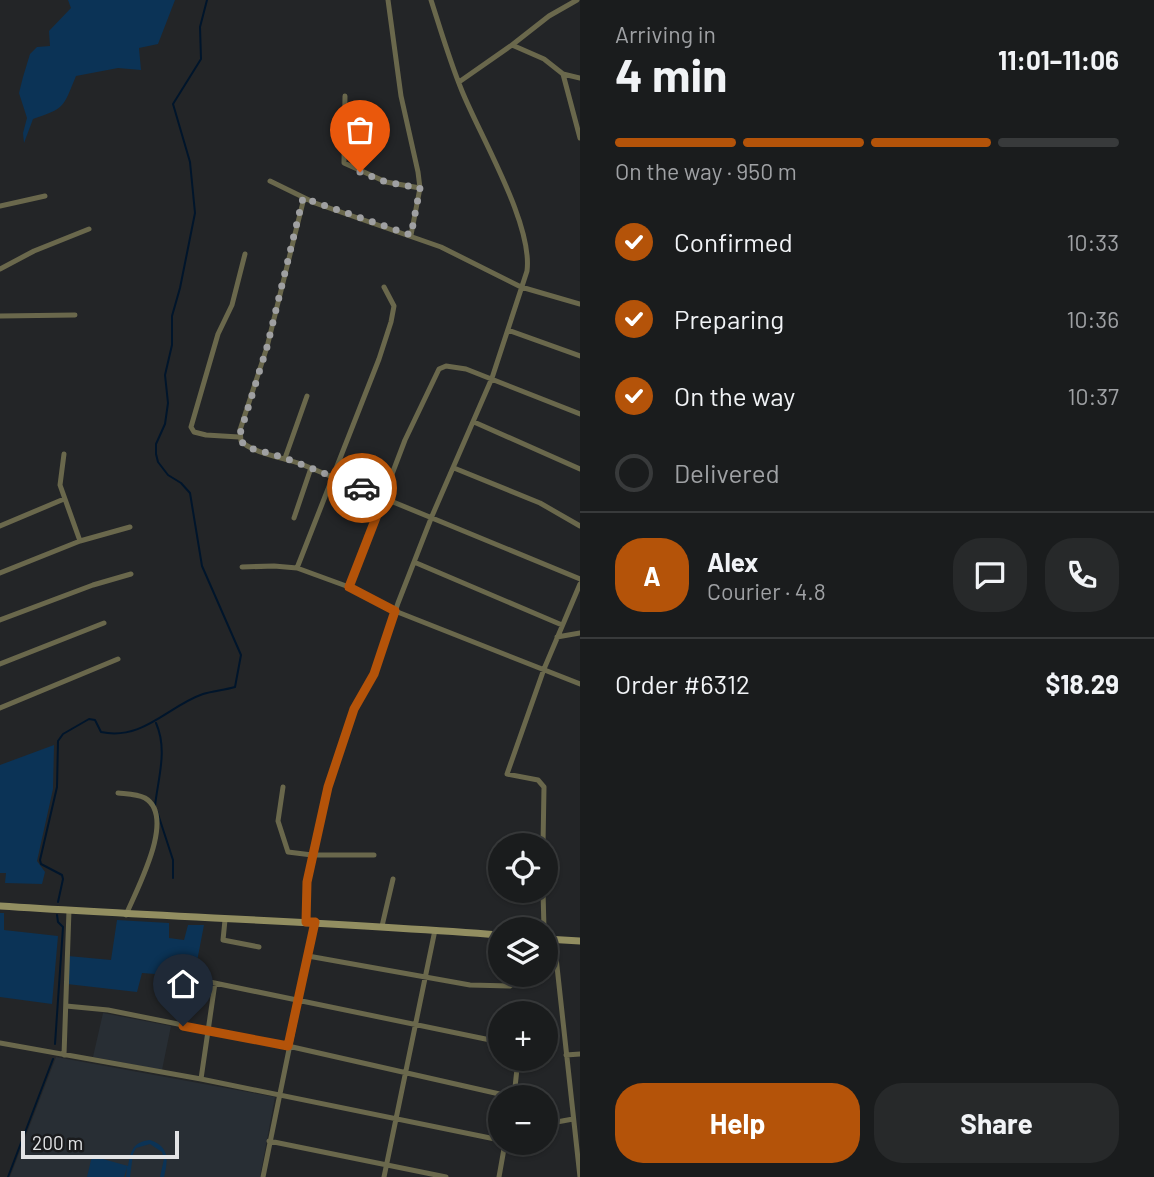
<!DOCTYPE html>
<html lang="en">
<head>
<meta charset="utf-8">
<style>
	body { margin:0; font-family:Barlow,sans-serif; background:#27292a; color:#f1f3f6; height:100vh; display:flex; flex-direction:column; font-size:26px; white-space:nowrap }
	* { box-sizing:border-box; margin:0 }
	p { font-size:23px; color:#9fa1a4 }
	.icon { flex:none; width:38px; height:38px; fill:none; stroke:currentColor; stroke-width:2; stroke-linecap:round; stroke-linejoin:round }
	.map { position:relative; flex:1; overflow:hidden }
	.details { display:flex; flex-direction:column; background:#1a1c1d; width:574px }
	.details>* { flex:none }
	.buttons { position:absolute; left:488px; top:833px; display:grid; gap:14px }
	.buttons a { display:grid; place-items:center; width:70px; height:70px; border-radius:50%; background:#1a1c1d; box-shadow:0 2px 5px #0004,0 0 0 2px #383a3b; font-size:35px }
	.scale { position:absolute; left:21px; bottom:18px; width:158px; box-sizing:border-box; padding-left:7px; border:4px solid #e2e3e5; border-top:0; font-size:19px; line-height:24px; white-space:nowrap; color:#e2e3e5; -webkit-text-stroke:5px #1a1b1d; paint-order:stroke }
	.pin { position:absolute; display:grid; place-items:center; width:60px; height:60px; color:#fff; margin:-72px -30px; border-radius:50% 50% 50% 0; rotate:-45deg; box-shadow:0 0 7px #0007 }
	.pin .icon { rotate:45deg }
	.courier { position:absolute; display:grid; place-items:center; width:70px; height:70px; margin:-35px; border:5px solid #b45309; border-radius:50%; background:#fff; color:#222; box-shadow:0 2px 9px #0007 }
	.headline em { font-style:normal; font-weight:700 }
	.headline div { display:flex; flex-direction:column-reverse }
	.headline { display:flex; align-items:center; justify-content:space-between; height:119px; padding:0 35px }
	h1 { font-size:46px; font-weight:700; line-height:52px }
	.bar { display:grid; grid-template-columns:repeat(4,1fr); gap:10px 7px; align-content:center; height:84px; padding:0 35px }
	.bar i { height:9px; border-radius:5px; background:#383a3b }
	.bar .active { background:#b45309 }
	.bar p { grid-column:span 4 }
	.line { display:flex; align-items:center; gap:18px; padding:0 35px; border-top:2px solid #383a3b }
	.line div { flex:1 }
	.round { display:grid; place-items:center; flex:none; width:74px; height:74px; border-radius:28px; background:#27292a }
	ol { padding:0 35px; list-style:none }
	li { display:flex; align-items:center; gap:21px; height:77px }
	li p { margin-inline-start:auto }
	li .icon { padding:7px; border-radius:50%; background:#b45309; color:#fff; stroke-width:4 }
	li:last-child { color:#9fa1a4 }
	li i { width:38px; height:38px; border:4px solid #383a3b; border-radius:50% }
	.action { display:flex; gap:14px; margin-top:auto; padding:14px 35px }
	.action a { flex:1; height:80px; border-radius:28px; background:#b45309; color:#fff; font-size:28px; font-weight:700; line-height:80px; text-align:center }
	.action a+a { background:#27292a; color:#f1f3f6 }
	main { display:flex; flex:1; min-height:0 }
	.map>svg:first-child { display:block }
	.built { fill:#282e34 }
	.green { fill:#0b3356 }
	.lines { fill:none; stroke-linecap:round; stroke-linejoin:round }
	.stream { stroke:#00152b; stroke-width:2 }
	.minor { stroke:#6a684c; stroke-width:5 }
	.secondary { stroke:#928e61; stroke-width:7 }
	.done { stroke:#9fa0a2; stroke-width:7; stroke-dasharray:0 12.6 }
	.route { stroke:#b45309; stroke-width:9 }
</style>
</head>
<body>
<main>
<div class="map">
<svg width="580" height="1177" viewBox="0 0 580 1177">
	<rect width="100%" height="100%" fill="#232527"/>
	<path class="built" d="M103,1013L171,1026L162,1070L93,1057Z
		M56,1057L275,1097L260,1177H10Z"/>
	<path class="green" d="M68,0H175L158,44L139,48L141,70L118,68L76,76C63,107 66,108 33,119L24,143L23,133L27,118L19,93L23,77L30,54L37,47L50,46L49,31L71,8Z
		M54,745L53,789L37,861L45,872L42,884L5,883L6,873H0V765Z
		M0,913H4V930L58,936L52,1004L0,997Z
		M117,920L169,923V938L184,940L188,925H204L194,977L142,973L137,992L67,984L68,956L111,960Z
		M150,1140C170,1147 168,1160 164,1177H160L164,1159L162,1152L150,1144L136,1148L133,1154L130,1177H126L127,1167L124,1177H87L92,1156L128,1166C131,1150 133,1142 150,1140Z"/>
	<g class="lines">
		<path class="stream" d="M155,806C158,778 168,750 156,723
			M157,811L173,860V878
			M58,902L63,879L62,875L41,864L40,860L57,787L58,741L63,734L89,719L95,720L101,732C143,741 168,706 203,694C213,691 225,690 235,687L241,655L202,566L190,493L181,483L168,475L158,462L156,454V444L165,424L168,403L165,375L172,345V316L180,288L195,213L190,162L173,104L201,59L200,27L207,0
			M55,1044L63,927L58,922L57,915
			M8,1177L53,1059"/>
		<path class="minor" d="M388,0L401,96L418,172L420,188L411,235
			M512,45L549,16L577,0
			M563,74L580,138
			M459,82L512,45L544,59L563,74L580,78
			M345,96L344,163L386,182L420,188
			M270,181L315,203L441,247L521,287L580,304
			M304,198L267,347L240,430L241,441C252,453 285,458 301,464C394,502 487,540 580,579
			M0,206L45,196
			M0,269L34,251L89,229
			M0,316L75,315
			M508,330L580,356
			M474,422L580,469
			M239,437L206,435L194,432L191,427L218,334L232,305L245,254
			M64,454L60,485L80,541
			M285,458L307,396
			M454,468L540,503L580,526
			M294,518L311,468
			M0,526L64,499
			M414,562L562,625
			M242,567L274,566L297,568L349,587L395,611L580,684
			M297,568L379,359L391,322L394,306L384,287
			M0,573L80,541L130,527
			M349,587L405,440L439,369L446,366L466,369L580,414
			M0,620L93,585L131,574
			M557,637L580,633
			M0,664L104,623
			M0,708L118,659
			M283,787L278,821L288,852L312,855H374
			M118,793C127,794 137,794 145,798C177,817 136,890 126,915
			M543,845L544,787L538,780L507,774L544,669L580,584
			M543,891L544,929
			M225,920L223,940L259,947
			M306,922L307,882L312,855L328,787L354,709L374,674L398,603L432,516L492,378L527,271C533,224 481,138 462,91C450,62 441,31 431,0
			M382,926L393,879
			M554,939L580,1177
			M308,956L470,985L510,986L514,983V975
			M200,980L500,1042
			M66,1006L108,1010L288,1046L513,1097
			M0,1043L201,1079L500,1140
			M64,1055L69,910
			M566,1055L580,1054
			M201,1079L215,983
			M514,1097L518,1059
			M546,1124L573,1119
			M269,1141L446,1177
			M263,1177L315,922
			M384,1177L435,930
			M499,1177L505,1143"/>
		<path class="secondary" d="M0,906C167,917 334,922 500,935
			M546,939L580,941"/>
	</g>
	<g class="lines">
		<path class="done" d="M360,172L386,182L420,188L411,235L303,198L267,347L239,437L244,445L250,448L285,458L362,488"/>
		<path class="route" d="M183,1026L288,1046L315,922H306L307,882L328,787L354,709L374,674L395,611L349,587L384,497L362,488"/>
	</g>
</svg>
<div class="buttons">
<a><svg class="icon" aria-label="locate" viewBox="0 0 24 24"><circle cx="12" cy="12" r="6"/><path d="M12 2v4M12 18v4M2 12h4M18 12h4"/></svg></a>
<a><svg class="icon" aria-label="layers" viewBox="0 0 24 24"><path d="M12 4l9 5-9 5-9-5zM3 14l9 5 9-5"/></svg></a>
<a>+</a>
<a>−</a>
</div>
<div class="scale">200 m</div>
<div class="pin" style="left:360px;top:172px;background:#ea580c"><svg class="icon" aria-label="bag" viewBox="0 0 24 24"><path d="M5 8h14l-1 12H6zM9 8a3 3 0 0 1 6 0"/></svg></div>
<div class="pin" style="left:183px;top:1026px;background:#1f2937"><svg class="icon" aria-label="home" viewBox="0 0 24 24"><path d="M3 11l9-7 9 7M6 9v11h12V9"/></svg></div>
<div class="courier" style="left:362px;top:488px"><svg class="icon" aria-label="car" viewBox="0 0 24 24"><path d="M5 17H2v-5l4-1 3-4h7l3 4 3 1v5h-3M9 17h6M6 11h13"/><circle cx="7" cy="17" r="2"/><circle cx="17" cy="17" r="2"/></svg></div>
</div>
<section class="details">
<div class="headline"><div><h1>4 min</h1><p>Arriving in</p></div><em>11:01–11:06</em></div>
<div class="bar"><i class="active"></i><i class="active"></i><i class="active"></i><i></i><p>On the way · 950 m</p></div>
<ol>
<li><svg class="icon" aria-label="check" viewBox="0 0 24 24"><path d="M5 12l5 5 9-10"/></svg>Confirmed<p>10:33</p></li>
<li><svg class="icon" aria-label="check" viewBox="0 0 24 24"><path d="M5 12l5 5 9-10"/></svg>Preparing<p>10:36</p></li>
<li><svg class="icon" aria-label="check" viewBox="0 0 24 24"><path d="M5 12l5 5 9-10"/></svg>On the way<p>10:37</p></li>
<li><i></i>Delivered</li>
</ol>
<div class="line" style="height:126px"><b class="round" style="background:#b45309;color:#fff">A</b><div><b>Alex</b><p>Courier · 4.8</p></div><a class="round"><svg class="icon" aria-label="chat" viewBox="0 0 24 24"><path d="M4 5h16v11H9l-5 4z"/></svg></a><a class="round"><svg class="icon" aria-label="phone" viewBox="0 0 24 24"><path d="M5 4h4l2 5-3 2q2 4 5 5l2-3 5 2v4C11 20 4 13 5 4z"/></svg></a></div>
<div class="line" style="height:91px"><div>Order #6312</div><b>$18.29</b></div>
<div class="action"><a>Help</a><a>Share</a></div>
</section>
</main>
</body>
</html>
